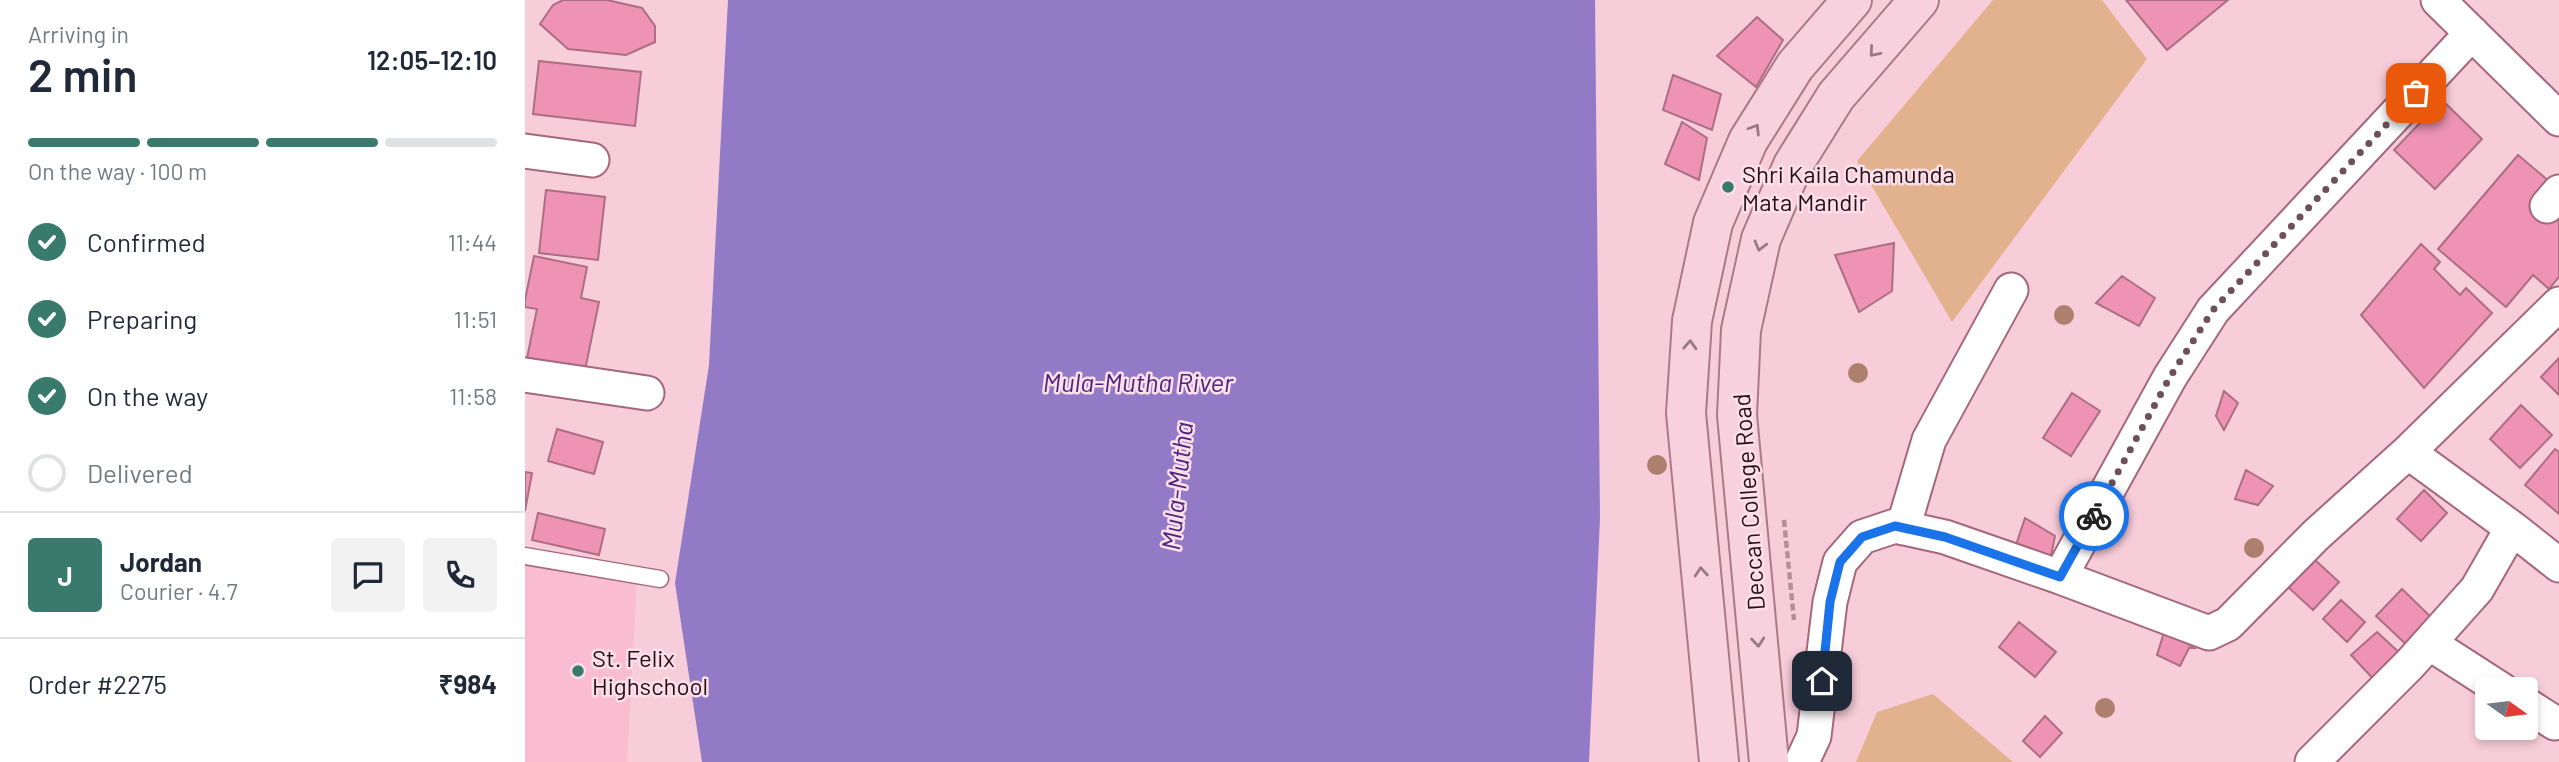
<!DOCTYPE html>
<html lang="en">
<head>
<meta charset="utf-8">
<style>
	body { margin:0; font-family:Barlow,sans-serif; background:#f2f2f3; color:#1f2937; height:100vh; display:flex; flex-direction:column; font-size:26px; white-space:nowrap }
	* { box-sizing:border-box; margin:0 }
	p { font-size:23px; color:#747a83 }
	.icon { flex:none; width:38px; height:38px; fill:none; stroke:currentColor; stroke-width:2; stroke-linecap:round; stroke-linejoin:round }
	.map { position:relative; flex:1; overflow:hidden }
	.sheet { display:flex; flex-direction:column; background:#fff; width:525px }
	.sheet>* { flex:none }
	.needle { width:46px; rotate:104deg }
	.controls { position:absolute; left:1950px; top:677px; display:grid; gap:14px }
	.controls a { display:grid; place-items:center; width:63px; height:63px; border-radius:7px; background:#fff; box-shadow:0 4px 10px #0003; font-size:35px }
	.pin { position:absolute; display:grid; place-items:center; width:60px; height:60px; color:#fff; margin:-30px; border-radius:14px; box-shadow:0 4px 10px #0006 }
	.courier { position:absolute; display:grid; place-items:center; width:70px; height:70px; margin:-35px; border:5px solid #1a73e8; border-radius:50%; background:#fff; color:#222; box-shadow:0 2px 9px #0007 }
	.overview em { font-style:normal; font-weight:600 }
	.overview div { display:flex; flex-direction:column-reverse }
	.overview { display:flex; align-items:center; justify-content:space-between; height:119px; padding:0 28px }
	h1 { font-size:46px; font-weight:600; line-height:52px }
	.bar { display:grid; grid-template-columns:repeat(4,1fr); gap:10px 7px; align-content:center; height:84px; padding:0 28px }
	.bar i { height:9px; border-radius:5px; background:#e0e1e3 }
	.bar .active { background:#387b6d }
	.bar p { grid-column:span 4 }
	.line { display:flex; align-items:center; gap:18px; padding:0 28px; border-top:2px solid #e0e1e3 }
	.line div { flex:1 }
	.round { display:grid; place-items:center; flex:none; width:74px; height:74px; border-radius:7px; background:#f2f2f3 }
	ol { padding:0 28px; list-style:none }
	li { display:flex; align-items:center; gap:21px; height:77px }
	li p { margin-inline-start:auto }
	li .icon { padding:7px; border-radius:50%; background:#387b6d; color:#fff; stroke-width:4 }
	li:last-child { color:#747a83 }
	li i { width:38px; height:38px; border:4px solid #e0e1e3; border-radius:50% }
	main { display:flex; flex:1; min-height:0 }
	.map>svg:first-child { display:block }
	.built { fill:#f9bcd0 }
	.green { fill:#e2b28f }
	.water { fill:#937ac7 }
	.building { fill:#ee93b3; stroke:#ad6e84; stroke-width:2 }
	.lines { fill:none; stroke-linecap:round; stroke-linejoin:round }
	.lane-casing { stroke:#a5677d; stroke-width:19 }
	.street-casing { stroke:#a5677d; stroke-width:37 }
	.primary-casing { stroke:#ab798a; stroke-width:42 }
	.path { stroke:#b48f9b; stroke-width:4.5; stroke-dasharray:7 3.5; stroke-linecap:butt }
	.lane { stroke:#fff; stroke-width:16 }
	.street { stroke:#fff; stroke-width:33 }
	.primary { stroke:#f8d1de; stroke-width:38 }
	.tree { fill:#ad7f6d }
	.oneway { stroke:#997984 }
	.done { stroke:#6e505b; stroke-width:7; stroke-dasharray:0 12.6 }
	.route { stroke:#1a73e8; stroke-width:9 }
	.poi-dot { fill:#387b6d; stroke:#fcdfe8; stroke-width:2.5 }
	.labels { text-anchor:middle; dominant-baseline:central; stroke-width:5; stroke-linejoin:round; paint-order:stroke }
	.poi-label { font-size:24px; fill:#240d16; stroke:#fcdfe8; text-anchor:start }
	.street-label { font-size:24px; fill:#240d16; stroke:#fcdfe8 }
	.water-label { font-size:26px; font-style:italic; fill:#4a2480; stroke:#fcdfe8 }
</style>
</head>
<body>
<main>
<section class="sheet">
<div class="overview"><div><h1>2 min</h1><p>Arriving in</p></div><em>12:05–12:10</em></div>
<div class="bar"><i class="active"></i><i class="active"></i><i class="active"></i><i></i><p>On the way · 100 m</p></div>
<ol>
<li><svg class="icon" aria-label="check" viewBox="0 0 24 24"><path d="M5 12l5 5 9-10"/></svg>Confirmed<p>11:44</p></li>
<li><svg class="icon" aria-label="check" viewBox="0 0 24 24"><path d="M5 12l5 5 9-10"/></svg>Preparing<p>11:51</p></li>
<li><svg class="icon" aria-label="check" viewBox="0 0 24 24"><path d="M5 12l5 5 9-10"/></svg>On the way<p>11:58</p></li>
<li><i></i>Delivered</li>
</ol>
<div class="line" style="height:126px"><b class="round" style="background:#387b6d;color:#fff">J</b><div><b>Jordan</b><p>Courier · 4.7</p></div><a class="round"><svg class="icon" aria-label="chat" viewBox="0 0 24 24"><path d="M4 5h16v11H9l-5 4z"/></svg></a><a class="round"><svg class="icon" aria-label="phone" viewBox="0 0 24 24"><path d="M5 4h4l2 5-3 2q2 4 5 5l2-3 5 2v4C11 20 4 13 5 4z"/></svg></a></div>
<div class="line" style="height:91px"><div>Order #2275</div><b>₹984</b></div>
</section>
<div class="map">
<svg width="2034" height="762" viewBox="0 0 2034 762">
	<rect width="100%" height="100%" fill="#f8cdda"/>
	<path class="built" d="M0,563L112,581L102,762H0Z"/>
	<path class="green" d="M1468,0H1577L1622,59L1427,322L1332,161Z
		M1408,694L1488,762H1331L1352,712Z"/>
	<path class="water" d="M203,0H1070L1075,518L1064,762H177L150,583L184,365Z"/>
	<path class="building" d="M38,0H82L117,8L130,26V42L101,55L43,49L15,24L28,5Z
		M1601,0H1703L1642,50Z
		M1232,17L1258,40L1231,87L1192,56Z
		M14,61L116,72L110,126L8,114Z
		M1148,75L1196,94L1187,130L1138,110Z
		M1917,100L1957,139L1910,189L1869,150Z
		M1157,122L1182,138L1174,180L1140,164Z
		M1993,155L2025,182L2005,205L2022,220L2034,206V277L2024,289L2008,275L1981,307L1913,249Z
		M21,190L80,197L73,260L14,253Z
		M1369,243L1367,291L1334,312L1310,255Z
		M1896,244L1915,262L1909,269L1935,295L1941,288L1967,313L1899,388L1836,315Z
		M9,256L62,267L56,298L74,302L60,370L2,358L12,309L0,307V300Z
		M1597,276L1630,298L1614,326L1571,303Z
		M2034,358V395L2016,377Z
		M1699,391L1713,403L1699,430L1691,416Z
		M1547,393L1575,411L1546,456L1518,438Z
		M1996,405L2027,435L1995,468L1965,439Z
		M32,429L78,442L69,474L23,461Z
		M2030,449L2034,452V514L2000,485Z
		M1721,470L1748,486L1733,505L1710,499Z
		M0,472L7,473L0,511Z
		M1899,490L1922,513L1896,541L1872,519Z
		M13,513L80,529L74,555L7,540Z
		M1500,518L1530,536L1524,566L1491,545Z
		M1789,559L1814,582L1788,610L1763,587Z
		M1877,589L1911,622L1886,649L1851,616Z
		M1816,600L1840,622L1822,642L1798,619Z
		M1494,622L1531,652L1510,677L1474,647Z
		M1640,629L1669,648H1664L1655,666L1632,655Z
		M1852,632L1878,656L1852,683L1826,655Z
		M1520,716L1537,733L1515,757L1498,741Z"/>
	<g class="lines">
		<defs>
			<path id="lane" d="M0,556L135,579"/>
			<path id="street" d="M1913,0L2034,119
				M0,151L67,160
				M2022,206L2034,192
				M0,375L122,393
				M1883,452L1987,528L2034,565
				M1378,528L1404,440L1486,290
				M1535,577L1645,377L1688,310L1947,33
				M1904,643L1977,690
				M2000,704L2030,723
				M1277,762L1289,736L1305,602L1315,562L1337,537L1370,526L1420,537L1535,577L1684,633L1703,624L1791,535L1883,452L2034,304
				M1787,762L1885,664L1952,589L1987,528"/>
			<path id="primary" d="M1194,762L1161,413L1167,321L1188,223L1223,141L1270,66L1327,0
				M1244,762L1212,415L1216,330L1236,239L1268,165L1311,96L1394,0"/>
		</defs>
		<use href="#lane" class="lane-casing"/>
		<use href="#street" class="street-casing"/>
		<use href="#primary" class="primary-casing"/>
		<path class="path" d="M1259,520L1269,620"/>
		<use href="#lane" class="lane"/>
		<use href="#street" class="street"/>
		<use href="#primary" class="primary"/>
	</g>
	<g class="tree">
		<circle cx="1539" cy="315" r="10"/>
		<circle cx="1333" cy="373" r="10"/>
		<circle cx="1132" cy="465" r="10"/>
		<circle cx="1729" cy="548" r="10"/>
		<circle cx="1580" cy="708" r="10"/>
	</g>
	<defs><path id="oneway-chevron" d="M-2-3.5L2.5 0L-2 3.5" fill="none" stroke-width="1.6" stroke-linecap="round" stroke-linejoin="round" transform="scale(1.75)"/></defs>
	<g class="oneway">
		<use href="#oneway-chevron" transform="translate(1349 52) rotate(131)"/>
		<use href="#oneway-chevron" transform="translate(1230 129) rotate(-58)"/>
		<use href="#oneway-chevron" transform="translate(1235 246) rotate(105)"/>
		<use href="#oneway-chevron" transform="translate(1165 345) rotate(-87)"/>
		<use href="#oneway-chevron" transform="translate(1176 572) rotate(-95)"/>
		<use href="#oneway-chevron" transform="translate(1233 642) rotate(85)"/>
	</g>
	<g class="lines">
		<path class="done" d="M1569,516L1645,377L1688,310L1891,93"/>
		<path class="route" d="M1297,681L1305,602L1315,562L1337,537L1370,526L1420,537L1535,577L1569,516"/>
	</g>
	<g class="poi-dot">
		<circle cx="1203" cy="187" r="7"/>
		<circle cx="53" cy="671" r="7"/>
	</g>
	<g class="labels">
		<g class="poi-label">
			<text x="1217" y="173">Shri Kaila Chamunda<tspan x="1217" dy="28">Mata Mandir</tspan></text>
			<text x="67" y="657">St. Felix<tspan x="67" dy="28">Highschool</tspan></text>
		</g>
		<g class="street-label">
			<text transform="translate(1223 502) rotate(-94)">Deccan College Road</text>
		</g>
		<g class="water-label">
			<text x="613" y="381">Mula-Mutha River</text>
			<text transform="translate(651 486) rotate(-84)">Mula-Mutha</text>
		</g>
	</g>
</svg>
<div class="controls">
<a><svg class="needle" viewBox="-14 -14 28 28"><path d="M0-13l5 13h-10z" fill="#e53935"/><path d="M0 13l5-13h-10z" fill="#747a83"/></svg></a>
</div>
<div class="pin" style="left:1891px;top:93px;background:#ea580c"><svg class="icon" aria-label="bag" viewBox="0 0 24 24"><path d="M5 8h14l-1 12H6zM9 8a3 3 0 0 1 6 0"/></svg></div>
<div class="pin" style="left:1297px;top:681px;background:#1f2937"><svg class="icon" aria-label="home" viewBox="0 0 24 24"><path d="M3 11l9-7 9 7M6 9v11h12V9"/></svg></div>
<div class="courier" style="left:1569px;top:516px"><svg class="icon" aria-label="bike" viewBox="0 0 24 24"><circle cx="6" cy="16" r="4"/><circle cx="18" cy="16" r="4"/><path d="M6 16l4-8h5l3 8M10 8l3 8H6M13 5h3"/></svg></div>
</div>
</main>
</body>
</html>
